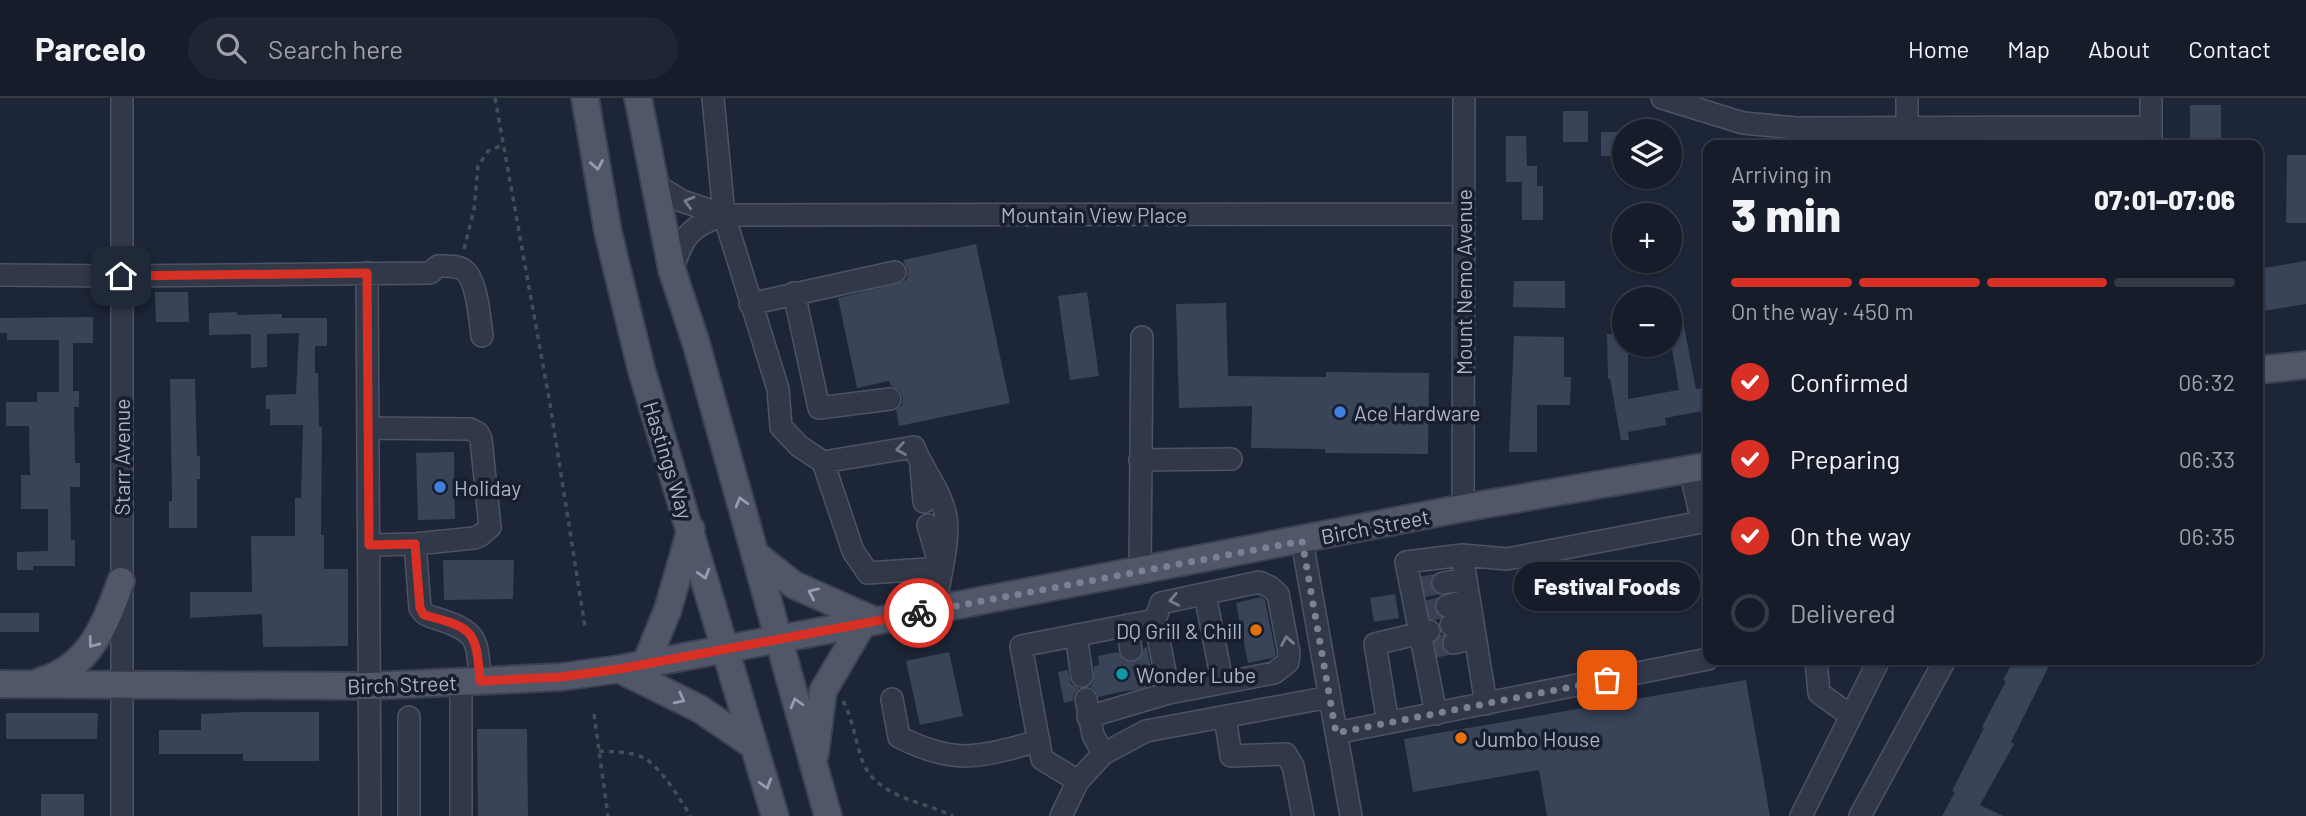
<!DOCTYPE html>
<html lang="en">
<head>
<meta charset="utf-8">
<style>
	body { margin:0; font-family:Barlow,sans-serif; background:#1f2532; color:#f1f3f6; height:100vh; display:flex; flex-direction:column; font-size:26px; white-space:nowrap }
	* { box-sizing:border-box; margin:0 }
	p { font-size:23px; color:#9ea1a8 }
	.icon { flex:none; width:38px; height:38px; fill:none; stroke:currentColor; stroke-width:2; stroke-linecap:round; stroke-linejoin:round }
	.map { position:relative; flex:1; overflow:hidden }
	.drawer { position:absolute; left:1703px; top:42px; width:560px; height:525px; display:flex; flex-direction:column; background:#161c2a; border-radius:14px; box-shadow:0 2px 5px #0004,0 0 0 2px #353a47 }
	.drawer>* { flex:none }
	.buttons { position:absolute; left:1612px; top:21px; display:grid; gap:14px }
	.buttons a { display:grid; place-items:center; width:70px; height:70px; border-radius:50%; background:#161c2a; box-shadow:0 2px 5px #0004,0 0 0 2px #353a47; font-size:35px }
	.pin { position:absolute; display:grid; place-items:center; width:60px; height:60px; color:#fff; margin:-30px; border-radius:14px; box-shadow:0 4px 10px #0006 }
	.courier { position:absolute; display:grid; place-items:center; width:70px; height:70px; margin:-35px; border:5px solid #d93025; border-radius:50%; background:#fff; color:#222; box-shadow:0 2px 9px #0007 }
	.bubble { position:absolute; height:49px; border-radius:24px; background:#161c2a; box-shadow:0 2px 5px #0004,0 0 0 2px #353a47; font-size:23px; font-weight:800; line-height:49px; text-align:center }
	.overview em { font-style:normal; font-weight:800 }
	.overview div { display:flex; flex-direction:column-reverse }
	.overview { display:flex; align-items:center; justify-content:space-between; height:119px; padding:0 28px }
	h1 { font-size:46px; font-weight:800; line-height:52px }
	.bar { display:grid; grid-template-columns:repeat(4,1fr); gap:10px 7px; align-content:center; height:84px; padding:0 28px }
	.bar i { height:9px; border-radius:5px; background:#353a47 }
	.bar .selected { background:#d93025 }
	.bar p { grid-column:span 4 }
	ol { padding:0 28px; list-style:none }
	li { display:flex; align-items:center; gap:21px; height:77px }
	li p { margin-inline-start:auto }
	li .icon { padding:7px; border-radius:50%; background:#d93025; color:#fff; stroke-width:4 }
	li:last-child { color:#9ea1a8 }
	li i { width:38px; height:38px; border:4px solid #353a47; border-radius:50% }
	header { display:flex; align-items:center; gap:42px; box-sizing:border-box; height:98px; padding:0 35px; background:#161c2a; border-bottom:2px solid #353a47 }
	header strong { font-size:33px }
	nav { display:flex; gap:38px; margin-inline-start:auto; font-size:24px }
	.search { width:490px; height:63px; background:#1f2532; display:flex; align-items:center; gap:18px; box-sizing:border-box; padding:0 24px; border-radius:38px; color:#9ea1a8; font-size:26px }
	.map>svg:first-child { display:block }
	.building { fill:#394459 }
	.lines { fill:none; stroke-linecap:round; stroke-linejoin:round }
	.minor-tunnel { stroke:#394254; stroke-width:21; stroke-dasharray:21 10; stroke-linecap:butt }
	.minor-casing { stroke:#4c5364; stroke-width:24 }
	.major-casing { stroke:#3b4252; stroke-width:30 }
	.path { stroke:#3d5157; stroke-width:3.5; stroke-dasharray:5 5; stroke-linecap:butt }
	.minor { stroke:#313949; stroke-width:21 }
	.major { stroke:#4f5769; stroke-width:26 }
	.oneway { stroke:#949caf }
	.oneway2 { stroke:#747c8e }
	.done { stroke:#798294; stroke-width:7; stroke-dasharray:0 12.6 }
	.route { stroke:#d93025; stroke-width:9 }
	.shop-dot { fill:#3f7fe0; stroke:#171e2d; stroke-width:2.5 }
	.food-dot { fill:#e8710a; stroke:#171e2d; stroke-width:2.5 }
	.culture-dot { fill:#0f9aa8; stroke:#171e2d; stroke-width:2.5 }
	.labels { text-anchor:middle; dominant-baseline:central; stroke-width:7; stroke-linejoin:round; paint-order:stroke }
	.street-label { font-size:21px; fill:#abb3c6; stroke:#171e2d }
	.poi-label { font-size:21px; fill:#abb3c6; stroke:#171e2d; text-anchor:start }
</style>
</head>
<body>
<header>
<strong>Parcelo</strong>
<div class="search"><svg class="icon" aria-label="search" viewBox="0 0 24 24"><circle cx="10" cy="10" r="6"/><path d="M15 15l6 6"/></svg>Search here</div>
<nav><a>Home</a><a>Map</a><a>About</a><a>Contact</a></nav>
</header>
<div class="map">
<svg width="2306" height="718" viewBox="0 0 2306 718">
	<rect width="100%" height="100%" fill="#1d2638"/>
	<path class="building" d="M2190,7H2221V47H2190Z
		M1563,13H1588V44H1563Z
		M1601,34H1624V58H1601Z
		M1506,38H1526L1527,68H1537V88H1543V122H1522V84H1506Z
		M2287,57H2306V125H2286Z
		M976,146L1010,305L899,328L896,312L902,307L903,299L900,293L891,288L889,283L857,290L838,200L903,184L907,181L908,172L903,162Z
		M2306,163V206L2258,214V171Z
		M1514,183H1565V210L1513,209Z
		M155,194H188L189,224H156Z
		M1087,194L1099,278L1070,282L1058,198Z
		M1226,205L1228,278L1326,279V274L1429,275L1428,356L1325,355V351L1251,350L1252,308L1179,310L1176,206Z
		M237,214V217L282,216V220H327V248H315V275H318L319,329H322L321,437H324V471H348V548L263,549L262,516L190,520V494H252L251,438H295V400H301L303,327H270V311H266V297L296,296L299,235L267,236V269L251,270V236L209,237V215Z
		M93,219V245H73V293H79V309H74L75,365H80V389H70L71,442H75V468H33V472H17V454L48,453V411H21V377H30L29,328H6V304H37V294H59V242H7V235H0V220Z
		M1683,223L1696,291L1708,289V312L1665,320L1666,327L1628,334L1629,342H1621L1610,281H1608L1607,236H1624V247H1628V301L1679,292L1670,240V226Z
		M1514,238L1564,239V279H1571L1570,307H1537V354H1509Z
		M170,281H195L197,358H200V381H197V430H169V403H172Z
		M454,354L455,421L418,422L416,355Z
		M443,462H514L513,501L444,502Z
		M1395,496L1399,520L1374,524L1370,500Z
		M1261,499L1265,502L1276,557L1272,560L1248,565L1236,505Z
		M0,515H39V534H0Z
		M1147,549L1154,586L1099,599L1095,592L1090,589L1094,582V568L1099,567L1098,558L1118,554L1126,564L1134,565L1140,562L1144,550Z
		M949,554L963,618L920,627L906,563Z
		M2014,562H2052L2011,644L2014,646L1980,707L2003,718H1942L1955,694L1952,693L1984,630L1982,629L2006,583L2003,582Z
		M1068,572L1071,586L1079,590L1074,596L1073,603L1064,605L1058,574Z
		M1746,582L1770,718H1547L1539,672L1413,694L1404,641Z
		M243,614H319V663H243V656H159V632H201V616Z
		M6,615H98L97,641H6Z
		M477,631H527L528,718H478Z
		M41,696H84V718H41Z"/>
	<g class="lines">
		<path class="minor-tunnel" d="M1421,489L1443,485
			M1425,514L1447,508
			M1432,550L1454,545
			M1131,552L1136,592"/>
		<defs>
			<path id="minor" d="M122,0V718
				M713,0L724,117L778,291L781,329L799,348L823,364
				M1662,0L1743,25L1797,30L2151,29
				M1907,0V29
				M2151,0V47
				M656,87L682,103L724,117
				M672,172C684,138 688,129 724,117L1463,116
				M367,175L370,718
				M0,177L121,178L430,175L438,168C447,168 458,167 465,173C477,183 480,222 482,238
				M794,195L819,310L890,301
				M750,206L895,174
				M368,330L470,331L478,335L481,341L490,429L481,437L474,440L415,446
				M1140,362L1231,361
				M921,369L924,404
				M1690,371L1702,424L1708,423
				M1463,410L1464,0
				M928,427L939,465
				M1302,443L1351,718
				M369,447L415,446L420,510C425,518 429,518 438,521C480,534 477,543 480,583
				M1462,457L1486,606
				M1140,473L1142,239
				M1443,485L1466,481
				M1205,496L1222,583
				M1447,508L1469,502
				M935,512C938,483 950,447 946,419C942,394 923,373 914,349L823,364L853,453L868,475L941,470
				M1127,527L1131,552
				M1451,527L1472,521
				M1076,537L1082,578
				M1454,545L1475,539
				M1816,562L1819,595L1851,618
				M461,584V718
				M892,601L899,639C957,668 979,659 1039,643
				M1086,601L1093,637L1103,656
				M1436,616L1406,464L1462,457L1507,461L1702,424
				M409,619V718
				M1088,619L1169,595
				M1225,619L1231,658L1286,656L1293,668L1303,718
				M1388,625L1375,546L1429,533
				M1336,635L1708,561
				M1078,683L1042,661L1021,548L1155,522L1169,595L1274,575L1288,564L1289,555L1278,496L1270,489L1259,484L1161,505L1155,522
				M1061,718L1078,683L1103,656L1146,633L1330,599
				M1801,718L1879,562
				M1860,718L1945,562"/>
			<path id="major" d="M585,0L608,134L641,270L775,718
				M638,0L672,172L696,245L828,718
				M2258,272L2306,267
				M756,457L794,487L875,523
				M646,565L668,511L691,431
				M619,571L700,611L754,648
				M41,583C89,570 106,526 121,483
				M0,586L370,588L561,579L619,571L875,523L1463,410L1708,368
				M815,656L823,593L863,525"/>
		</defs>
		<use href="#minor" class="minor-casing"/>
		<use href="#major" class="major-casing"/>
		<path class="path" d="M495,0L550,306L585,529
			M464,151L474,112L478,68L488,53L502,47
			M843,603C853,621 855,642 862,662C875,699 922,703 953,718
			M594,616L608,718
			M599,653C613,654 631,653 644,660C663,671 679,701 691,718"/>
		<use href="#minor" class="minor"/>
		<use href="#major" class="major"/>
	</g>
	<defs><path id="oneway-chevron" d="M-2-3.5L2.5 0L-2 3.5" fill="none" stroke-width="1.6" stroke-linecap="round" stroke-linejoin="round" transform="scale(1.75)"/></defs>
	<g class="oneway">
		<use href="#oneway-chevron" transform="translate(597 67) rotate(80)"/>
		<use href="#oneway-chevron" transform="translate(741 404) rotate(-106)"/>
		<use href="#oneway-chevron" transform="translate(704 476) rotate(74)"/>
		<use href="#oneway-chevron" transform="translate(813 495) rotate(-156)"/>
		<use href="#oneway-chevron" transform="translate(93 545) rotate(127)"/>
		<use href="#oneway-chevron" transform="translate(680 601) rotate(27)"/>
		<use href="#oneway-chevron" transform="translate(796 605) rotate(-106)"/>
		<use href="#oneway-chevron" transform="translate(766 686) rotate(73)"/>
	</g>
	<g class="oneway2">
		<use href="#oneway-chevron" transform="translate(689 104) rotate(-164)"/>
		<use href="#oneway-chevron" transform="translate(901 351) rotate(171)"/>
		<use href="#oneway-chevron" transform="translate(1174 502) rotate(169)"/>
		<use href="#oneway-chevron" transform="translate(1287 543) rotate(-100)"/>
	</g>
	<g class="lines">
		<path class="done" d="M919,515L1302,443L1336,635L1607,582"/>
		<path class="route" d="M121,178L367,175L369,447L415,446L420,510L424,517C475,530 476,533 480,583L561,579L619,571L919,515"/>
	</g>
	<g class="shop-dot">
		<circle cx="1340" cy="314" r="7"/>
		<circle cx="440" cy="389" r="7"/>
	</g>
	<g class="food-dot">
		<circle cx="1256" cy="532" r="7"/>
		<circle cx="1461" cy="640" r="7"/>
	</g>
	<circle class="culture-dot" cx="1122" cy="576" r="7"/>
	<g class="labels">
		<g class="street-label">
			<text x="1094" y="116">Mountain View Place</text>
			<text transform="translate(1463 184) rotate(-90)">Mount Nemo Avenue</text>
			<text transform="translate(121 359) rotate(-90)">Starr Avenue</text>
			<text transform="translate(669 362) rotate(73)">Hastings Way</text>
			<text transform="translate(1375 428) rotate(-11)">Birch Street</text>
			<text transform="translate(402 586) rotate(-2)">Birch Street</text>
		</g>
		<g class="poi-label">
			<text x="1354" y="314">Ace Hardware</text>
			<text x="454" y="389">Holiday</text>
			<text x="1242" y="532" text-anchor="end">DQ Grill &amp; Chill</text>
			<text x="1136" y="576">Wonder Lube</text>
			<text x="1475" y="640">Jumbo House</text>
		</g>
	</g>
</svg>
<div class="buttons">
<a><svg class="icon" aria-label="layers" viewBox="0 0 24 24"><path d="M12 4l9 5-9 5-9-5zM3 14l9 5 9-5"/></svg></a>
<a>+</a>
<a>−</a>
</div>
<div class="pin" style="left:1607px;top:582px;background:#ea580c"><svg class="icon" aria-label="bag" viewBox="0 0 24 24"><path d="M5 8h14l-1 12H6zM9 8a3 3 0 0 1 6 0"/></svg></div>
<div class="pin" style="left:121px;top:178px;background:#1f2937"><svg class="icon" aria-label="home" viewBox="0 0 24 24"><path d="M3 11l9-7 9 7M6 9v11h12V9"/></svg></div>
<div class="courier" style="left:919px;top:515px"><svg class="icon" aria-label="bike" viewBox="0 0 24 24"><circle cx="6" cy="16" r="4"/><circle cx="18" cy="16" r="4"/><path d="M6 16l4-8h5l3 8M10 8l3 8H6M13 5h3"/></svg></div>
<div class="bubble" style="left:1514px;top:464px;width:186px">Festival Foods</div>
<section class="drawer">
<div class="overview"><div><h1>3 min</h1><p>Arriving in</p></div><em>07:01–07:06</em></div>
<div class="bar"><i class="selected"></i><i class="selected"></i><i class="selected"></i><i></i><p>On the way · 450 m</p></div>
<ol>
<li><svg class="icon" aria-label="check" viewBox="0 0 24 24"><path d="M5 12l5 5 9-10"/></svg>Confirmed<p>06:32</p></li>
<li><svg class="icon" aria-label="check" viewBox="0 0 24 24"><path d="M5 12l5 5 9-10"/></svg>Preparing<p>06:33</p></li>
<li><svg class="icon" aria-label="check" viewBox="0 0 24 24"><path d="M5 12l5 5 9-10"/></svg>On the way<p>06:35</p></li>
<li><i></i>Delivered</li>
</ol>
</section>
</div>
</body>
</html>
